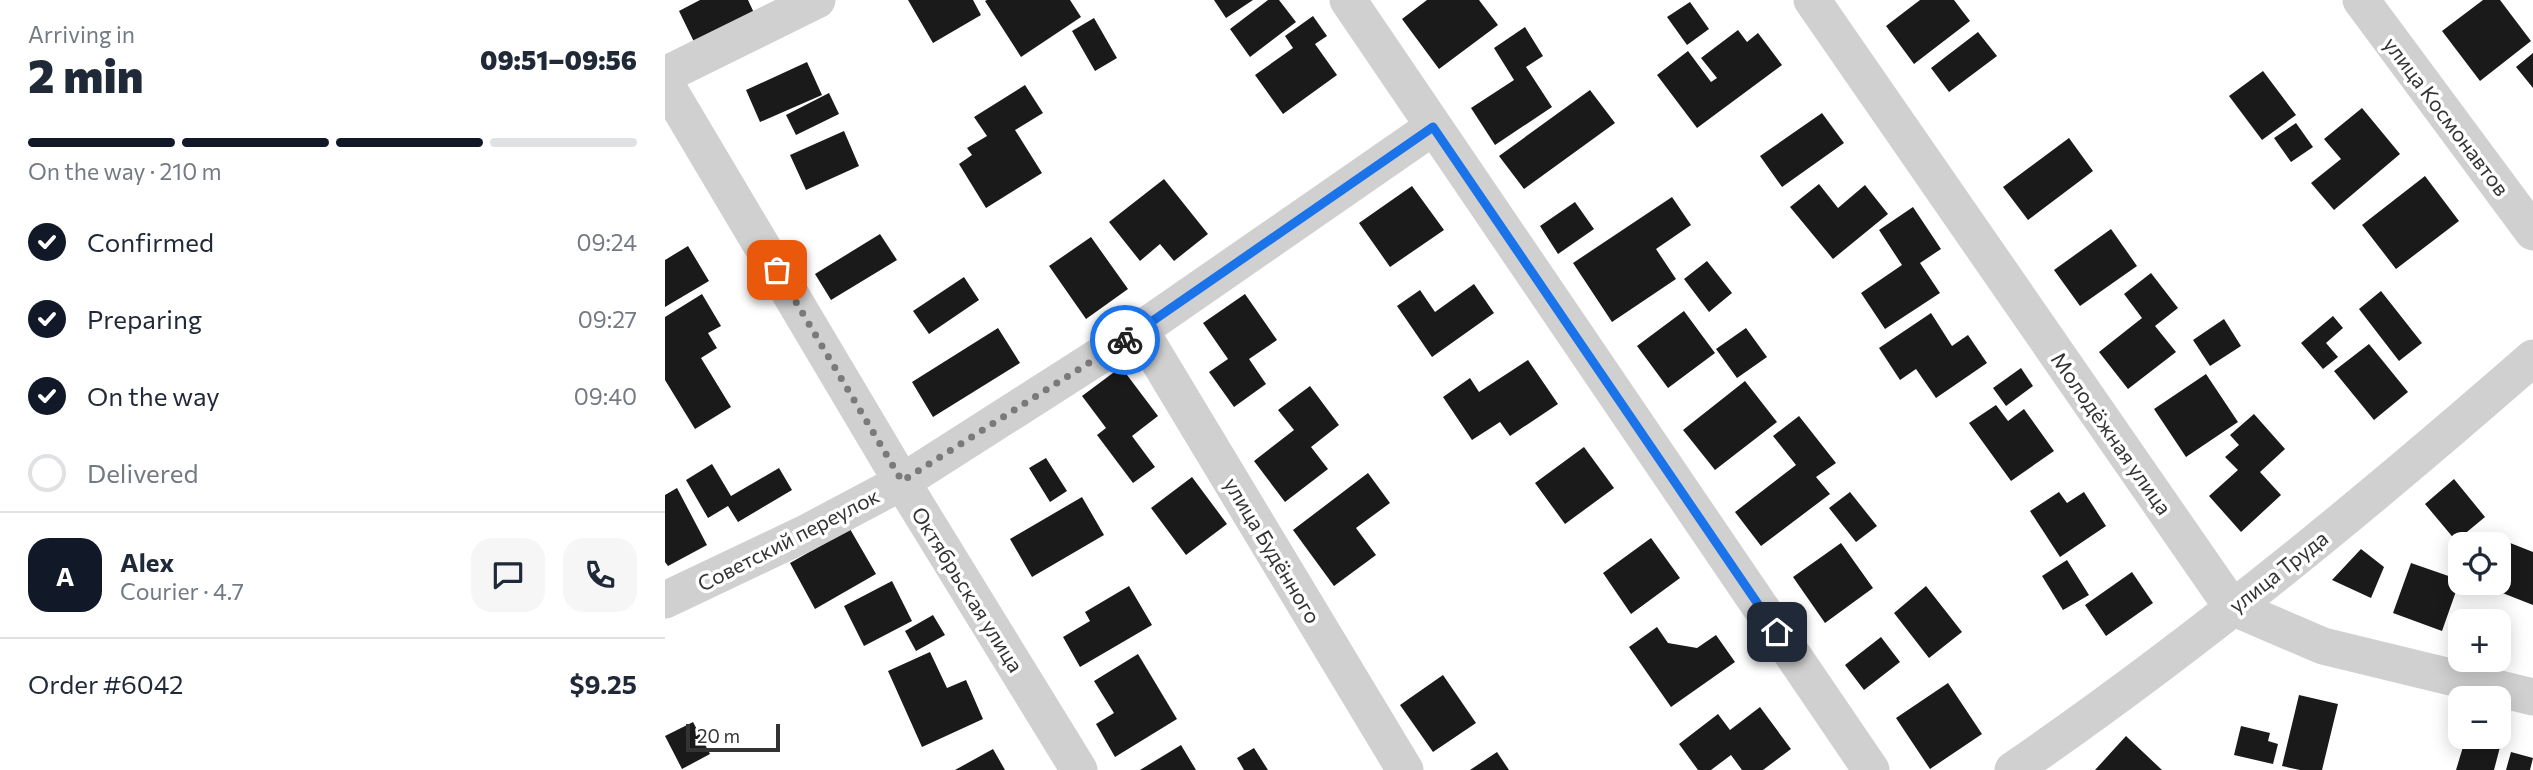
<!DOCTYPE html>
<html lang="en">
<head>
<meta charset="utf-8">
<style>
	body { margin:0; font-family:Commissioner,sans-serif; background:#f6f6f7; color:#1f2937; height:100vh; display:flex; flex-direction:column; font-size:26px; white-space:nowrap }
	* { box-sizing:border-box; margin:0 }
	p { font-size:23px; color:#747a83 }
	.icon { flex:none; width:38px; height:38px; fill:none; stroke:currentColor; stroke-width:2; stroke-linecap:round; stroke-linejoin:round }
	.map { position:relative; flex:1; overflow:hidden }
	.side { display:flex; flex-direction:column; background:#fff; width:665px }
	.side>* { flex:none }
	.buttons { position:absolute; left:1783px; top:532px; display:grid; gap:14px }
	.buttons a { display:grid; place-items:center; width:63px; height:63px; border-radius:14px; background:#fff; box-shadow:0 4px 18px #0003; font-size:35px }
	.scale { position:absolute; left:21px; bottom:18px; width:94px; box-sizing:border-box; padding-left:7px; border:4px solid #333; border-top:0; font-size:19px; line-height:24px; white-space:nowrap; color:#333; -webkit-text-stroke:5px #fff; paint-order:stroke }
	.pin { position:absolute; display:grid; place-items:center; width:60px; height:60px; color:#fff; margin:-30px; border-radius:14px; box-shadow:0 4px 10px #0006 }
	.courier { position:absolute; display:grid; place-items:center; width:70px; height:70px; margin:-35px; border:5px solid #1a73e8; border-radius:50%; background:#fff; color:#222; box-shadow:0 2px 9px #0007 }
	.summary em { font-style:normal; font-weight:800 }
	.summary div { display:flex; flex-direction:column-reverse }
	.summary { display:flex; align-items:center; justify-content:space-between; height:119px; padding:0 28px }
	h1 { font-size:46px; font-weight:800; line-height:52px }
	.bar { display:grid; grid-template-columns:repeat(4,1fr); gap:10px 7px; align-content:center; height:84px; padding:0 28px }
	.bar i { height:9px; border-radius:5px; background:#e0e1e3 }
	.bar .selected { background:#111827 }
	.bar p { grid-column:span 4 }
	.line { display:flex; align-items:center; gap:18px; padding:0 28px; border-top:2px solid #e0e1e3 }
	.line div { flex:1 }
	.round { display:grid; place-items:center; flex:none; width:74px; height:74px; border-radius:21px; background:#f6f6f7 }
	ol { padding:0 28px; list-style:none }
	li { display:flex; align-items:center; gap:21px; height:77px }
	li p { margin-inline-start:auto }
	li .icon { padding:7px; border-radius:50%; background:#111827; color:#fff; stroke-width:4 }
	li:last-child { color:#747a83 }
	li i { width:38px; height:38px; border:4px solid #e0e1e3; border-radius:50% }
	main { display:flex; flex:1; min-height:0 }
	.map>svg:first-child { display:block }
	.building { fill:#1a1a1a }
	.lines { fill:none; stroke-linecap:round; stroke-linejoin:round }
	.minor { stroke:#d0d0d0; stroke-width:37 }
	.done { stroke:#7a7a7a; stroke-width:7; stroke-dasharray:0 12.6 }
	.route { stroke:#1a73e8; stroke-width:9 }
	.labels { text-anchor:middle; dominant-baseline:central; stroke-width:7; stroke-linejoin:round; paint-order:stroke }
	.street-label { font-size:21px; fill:#333; stroke:#fff }
</style>
</head>
<body>
<main>
<section class="side">
<div class="summary"><div><h1>2 min</h1><p>Arriving in</p></div><em>09:51–09:56</em></div>
<div class="bar"><i class="selected"></i><i class="selected"></i><i class="selected"></i><i></i><p>On the way · 210 m</p></div>
<ol>
<li><svg class="icon" aria-label="check" viewBox="0 0 24 24"><path d="M5 12l5 5 9-10"/></svg>Confirmed<p>09:24</p></li>
<li><svg class="icon" aria-label="check" viewBox="0 0 24 24"><path d="M5 12l5 5 9-10"/></svg>Preparing<p>09:27</p></li>
<li><svg class="icon" aria-label="check" viewBox="0 0 24 24"><path d="M5 12l5 5 9-10"/></svg>On the way<p>09:40</p></li>
<li><i></i>Delivered</li>
</ol>
<div class="line" style="height:126px"><b class="round" style="background:#111827;color:#fff">A</b><div><b>Alex</b><p>Courier · 4.7</p></div><a class="round"><svg class="icon" aria-label="chat" viewBox="0 0 24 24"><path d="M4 5h16v11H9l-5 4z"/></svg></a><a class="round"><svg class="icon" aria-label="phone" viewBox="0 0 24 24"><path d="M5 4h4l2 5-3 2q2 4 5 5l2-3 5 2v4C11 20 4 13 5 4z"/></svg></a></div>
<div class="line" style="height:91px"><div>Order #6042</div><b>$9.25</b></div>
</section>
<div class="map">
<svg width="1868" height="770" viewBox="0 0 1868 770">
	<rect width="100%" height="100%" fill="#fff"/>
	<path class="building" d="M35,0H83L90,15L31,46L14,11Z
		M243,0H308L316,15L268,43Z
		M322,0H405L416,17L356,57L320,1Z
		M549,0H588L561,18Z
		M603,0H614L631,22L585,57L565,29Z
		M762,0H814L833,25L774,69L737,19Z
		M1255,0H1289L1305,21L1249,64L1221,26Z
		M1818,0H1835L1866,41L1815,81L1777,31Z
		M1025,2L1044,29L1022,45L1002,17Z
		M648,16L662,36L650,44L672,75L618,114L590,75L628,48L620,36Z
		M429,18L452,58L430,71L407,31Z
		M860,27L878,56L861,67L887,107L830,145L806,108L849,80L829,48Z
		M1073,30L1082,42L1093,33L1117,65L1032,128L992,75L1023,51L1046,82L1052,78L1036,58Z
		M1313,32L1332,56L1284,92L1266,68Z
		M1868,53V88L1851,67Z
		M142,62L157,95L95,122L81,90Z
		M1598,71L1631,115L1597,140L1564,96Z
		M360,85L378,113L350,130L377,173L321,208L294,164L307,155L302,148L322,136L309,117Z
		M925,90L950,123L859,189L834,156Z
		M164,93L174,114L131,135L121,115Z
		M1697,108L1735,154L1669,210L1646,183L1676,159L1659,139Z
		M1157,113L1179,143L1117,187L1095,156Z
		M1631,123L1648,147L1626,162L1609,138Z
		M179,131L194,166L141,190L125,155Z
		M1404,138L1428,171L1363,220L1338,187Z
		M1760,176L1794,221L1731,269L1697,225Z
		M499,179L543,234L509,261L495,244L475,261L444,222Z
		M1154,184L1173,208L1200,185L1223,214L1168,259L1125,207Z
		M747,186L779,230L725,267L694,223Z
		M1007,197L1026,225L991,249L1011,279L947,322L908,263Z
		M910,202L929,229L893,254L875,226Z
		M1248,207L1276,249L1255,263L1275,293L1220,329L1196,293L1237,265L1214,230Z
		M1446,229L1472,266L1415,306L1389,270Z
		M215,234L232,260L166,300L150,274Z
		M426,237L463,289L421,319L384,266Z
		M23,246L44,281L0,307V260Z
		M1042,261L1067,293L1044,312L1019,279Z
		M1486,273L1513,308L1490,326L1511,352L1463,389L1434,352L1477,318L1459,294Z
		M299,277L314,300L264,334L248,311Z
		M809,284L829,313L767,357L732,306L755,290L770,312Z
		M1716,291L1757,343L1734,361L1694,309Z
		M37,294L56,326L43,333L52,348L36,358L66,407L30,429L0,380V317Z
		M580,294L612,340L584,359L601,384L569,407L544,372L563,359L538,323Z
		M1019,311L1050,353L1003,388L972,346Z
		M1266,313L1287,346L1303,335L1322,363L1271,398L1251,369L1235,380L1214,348Z
		M1668,316L1678,328L1661,343L1673,357L1658,369L1636,343Z
		M1559,319L1576,346L1545,366L1528,340Z
		M333,328L355,363L268,417L247,382Z
		M1081,328L1102,357L1072,378L1051,349Z
		M1704,344L1743,392L1709,420L1669,371Z
		M863,360L893,404L845,436L835,422L807,440L778,397L805,378L814,392Z
		M456,367L493,416L467,436L490,467L468,483L432,435L441,428L417,396Z
		M1356,368L1368,386L1341,406L1328,388Z
		M1541,374L1573,422L1521,457L1489,409Z
		M1080,381L1112,422L1050,470L1018,430Z
		M645,386L674,425L646,447L663,469L620,502L589,461L629,430L613,410Z
		M1331,405L1343,421L1359,409L1389,451L1346,481L1304,423Z
		M1589,414L1620,449L1595,472L1616,495L1576,532L1544,496L1573,470L1560,457L1574,445L1565,435Z
		M1134,416L1171,463L1151,477L1165,494L1096,546L1070,512L1131,465L1108,436Z
		M919,447L949,488L900,524L870,483Z
		M381,458L402,491L385,502L364,468Z
		M47,464L66,496L114,468L127,490L73,522L63,506L43,518L21,480Z
		M703,473L725,503L691,528L711,555L669,586L628,530Z
		M527,477L562,524L521,555L486,508Z
		M1789,479L1820,517L1791,541L1760,504Z
		M12,488L42,545L3,566L0,562V495Z
		M1185,492L1212,526L1191,542L1164,508Z
		M1394,492L1402,503L1419,492L1441,526L1395,557L1365,511Z
		M417,497L439,535L367,577L345,539Z
		M185,529L211,574L150,609L125,563Z
		M1830,537L1868,552V605L1812,583H1834V544H1827Z
		M986,538L1015,578L966,614L938,573Z
		M1176,543L1208,588L1160,623L1128,577Z
		M1696,549L1719,567L1706,598L1667,580Z
		M1402,560L1424,595L1398,610L1377,576Z
		M1746,563L1795,580L1777,631L1728,613Z
		M1467,572L1488,603L1441,636L1420,605Z
		M227,581L247,621L199,646L179,606Z
		M464,586L487,625L415,667L398,637L425,621L420,612Z
		M1261,586L1297,632L1264,658L1229,613Z
		M268,615L280,635L251,651L240,631Z
		M992,627L1003,643L1032,648L1051,635L1070,662L1006,707L964,647Z
		M1216,637L1235,662L1199,690L1180,665Z
		M265,652L282,688L301,680L318,719L257,747L223,671Z
		M473,654L512,719L450,757L431,724L449,713L429,681Z
		M778,675L811,723L768,752L735,705Z
		M1283,683L1317,734L1265,769L1231,718Z
		M1634,695L1673,704L1657,770H1635L1617,766Z
		M1095,707L1126,749L1098,770H1077L1066,755L1046,770H1033L1014,744L1053,714L1065,730Z
		M28,722L45,754L17,769L0,736Z
		M1576,726L1605,733L1603,741L1613,744L1608,764L1569,755Z
		M1461,736L1497,770H1430Z
		M1801,737L1835,747L1829,770H1791Z
		M516,745L531,770H475Z
		M589,748L603,770H579L572,758Z
		M328,749L340,770H290Z
		M832,752L844,770H805Z
		M1846,752L1868,758L1865,770H1841Z"/>
	<g class="lines">
		<path class="minor" d="M683,0L1206,770
			M1147,0L1567,607L1658,646L1868,697
			M1696,0L1868,232
			M0,75L152,0
			M0,83L237,482L414,770
			M475,330L740,770
			M0,600L141,533L237,482L475,330L768,127
			M1348,770C1530,645 1702,503 1868,358"/>
	</g>
	<g class="lines">
		<path class="done" d="M112,270L237,481L460,340"/>
		<path class="route" d="M460,340L768,127L1112,632"/>
	</g>
	<g class="labels">
		<g class="street-label">
			<text transform="translate(1782 116) rotate(53)">улица Космонавтов</text>
			<text transform="translate(1447 433) rotate(55)">Молодёжная улица</text>
			<text transform="translate(123 539) rotate(-27)">Советский переулок</text>
			<text transform="translate(608 550) rotate(59)">улица Будённого</text>
			<text transform="translate(1613 571) rotate(-38)">улица Труда</text>
			<text transform="translate(303 589) rotate(58)">Октябрьская улица</text>
		</g>
	</g>
</svg>
<div class="buttons">
<a><svg class="icon" aria-label="locate" viewBox="0 0 24 24"><circle cx="12" cy="12" r="6"/><path d="M12 2v4M12 18v4M2 12h4M18 12h4"/></svg></a>
<a>+</a>
<a>−</a>
</div>
<div class="scale">20 m</div>
<div class="pin" style="left:112px;top:270px;background:#ea580c"><svg class="icon" aria-label="bag" viewBox="0 0 24 24"><path d="M5 8h14l-1 12H6zM9 8a3 3 0 0 1 6 0"/></svg></div>
<div class="pin" style="left:1112px;top:632px;background:#1f2937"><svg class="icon" aria-label="home" viewBox="0 0 24 24"><path d="M3 11l9-7 9 7M6 9v11h12V9"/></svg></div>
<div class="courier" style="left:460px;top:340px"><svg class="icon" aria-label="bike" viewBox="0 0 24 24"><circle cx="6" cy="16" r="4"/><circle cx="18" cy="16" r="4"/><path d="M6 16l4-8h5l3 8M10 8l3 8H6M13 5h3"/></svg></div>
</div>
</main>
</body>
</html>
